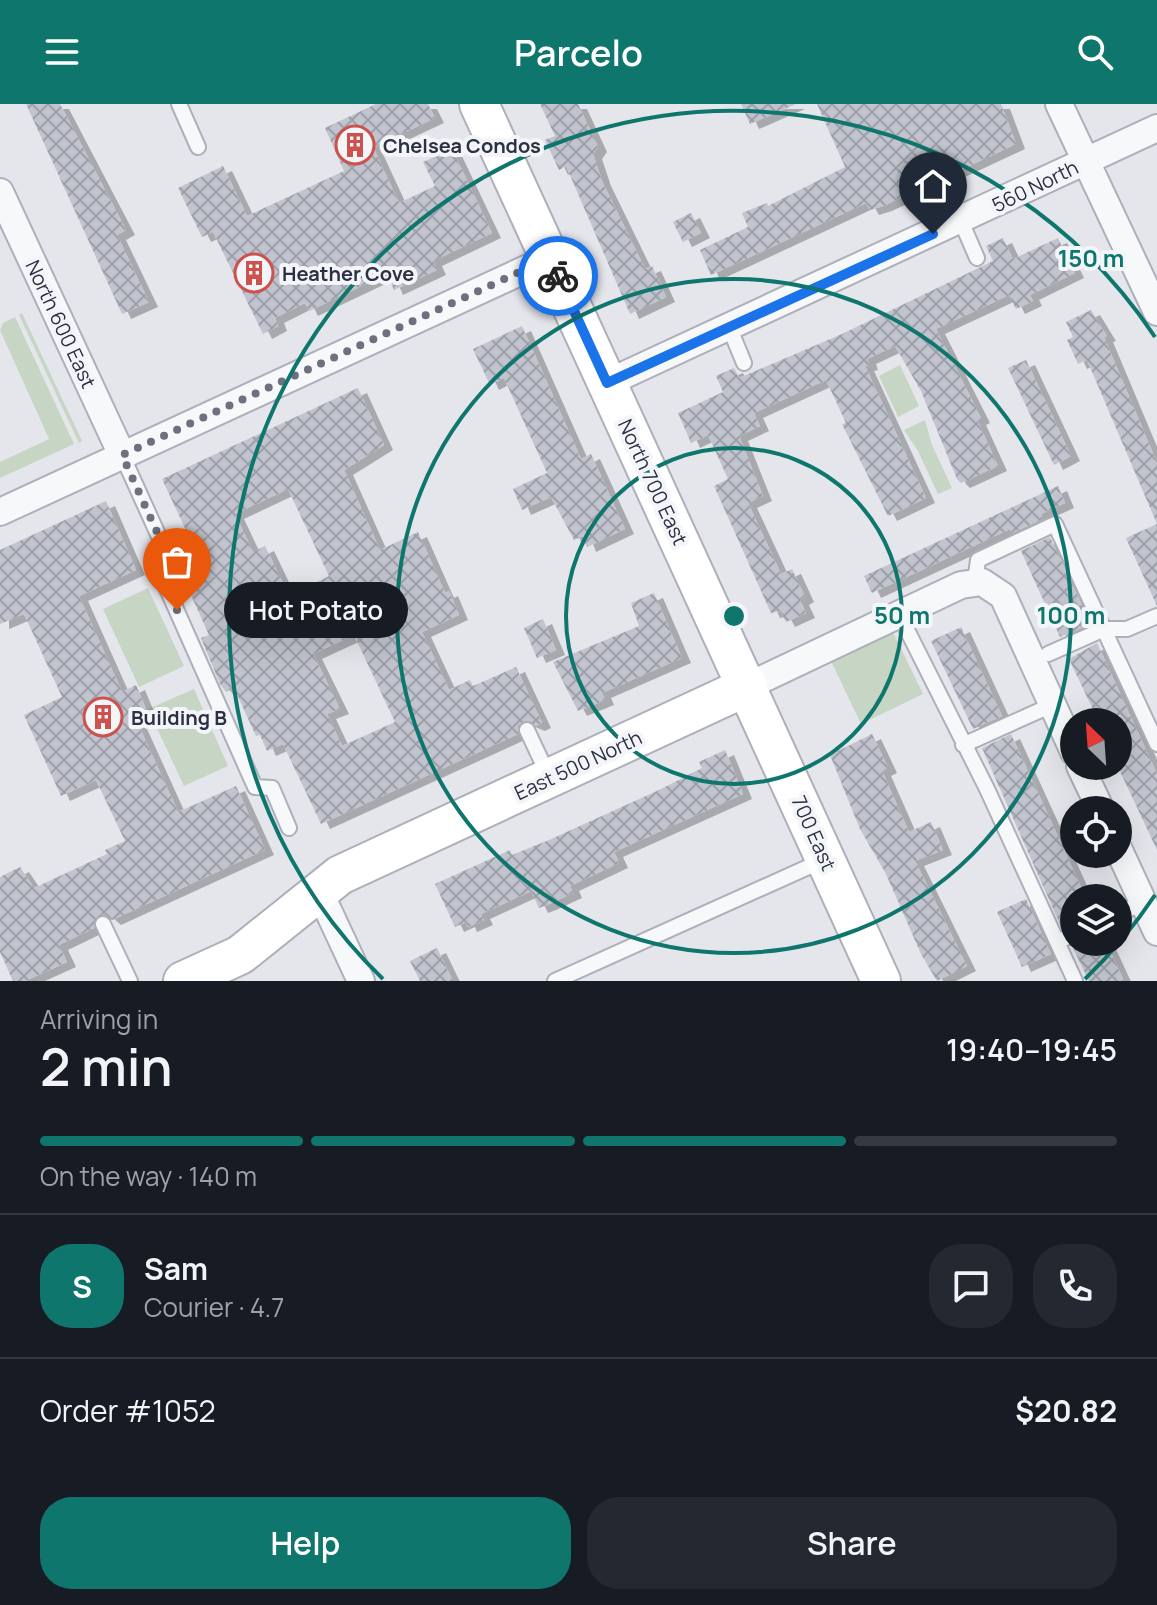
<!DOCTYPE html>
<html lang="en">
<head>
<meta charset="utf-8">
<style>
	body { margin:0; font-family:Manrope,sans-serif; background:#242831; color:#f1f3f6; height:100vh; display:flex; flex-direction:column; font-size:30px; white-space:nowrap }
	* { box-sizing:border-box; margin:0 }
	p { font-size:26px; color:#9ea1a6 }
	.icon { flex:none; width:44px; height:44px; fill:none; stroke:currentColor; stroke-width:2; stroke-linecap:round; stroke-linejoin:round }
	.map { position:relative; height:877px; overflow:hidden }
	.drawer { display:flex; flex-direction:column; background:#171b24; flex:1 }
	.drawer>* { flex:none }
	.needle { width:52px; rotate:335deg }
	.controls { position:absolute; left:1060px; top:604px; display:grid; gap:16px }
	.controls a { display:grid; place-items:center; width:72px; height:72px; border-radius:50%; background:#171b24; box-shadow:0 8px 32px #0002; font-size:40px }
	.pin { position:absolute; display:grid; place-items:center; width:68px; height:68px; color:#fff; margin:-82px -34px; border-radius:50% 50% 50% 0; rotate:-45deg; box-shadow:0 0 8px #0007 }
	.pin .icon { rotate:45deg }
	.courier { position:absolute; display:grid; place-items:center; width:80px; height:80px; margin:-40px; border:6px solid #1a73e8; border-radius:50%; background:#fff; color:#222; box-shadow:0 2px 10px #0007 }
	.bubble { position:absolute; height:56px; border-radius:28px; background:#171b24; box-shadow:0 8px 32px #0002; font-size:26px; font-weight:600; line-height:56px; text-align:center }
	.summary em { font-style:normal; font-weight:600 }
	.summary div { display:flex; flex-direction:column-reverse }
	.summary { display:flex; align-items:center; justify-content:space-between; height:136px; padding:0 40px }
	h1 { font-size:52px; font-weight:600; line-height:60px }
	.bar { display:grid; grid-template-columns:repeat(4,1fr); gap:12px 8px; align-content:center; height:96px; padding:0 40px }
	.bar i { height:10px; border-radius:6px; background:#363941 }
	.bar .on { background:#0f766e }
	.bar p { grid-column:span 4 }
	.line { display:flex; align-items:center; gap:20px; padding:0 40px; border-top:2px solid #363941 }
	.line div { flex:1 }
	.round { display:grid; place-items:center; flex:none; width:84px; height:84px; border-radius:32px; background:#242831 }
	.cta { display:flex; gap:16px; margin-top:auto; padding:16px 40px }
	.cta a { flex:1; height:92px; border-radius:32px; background:#0f766e; color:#fff; font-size:32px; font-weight:600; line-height:92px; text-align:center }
	.cta a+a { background:#242831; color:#f1f3f6 }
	header { display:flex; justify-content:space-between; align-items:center; height:104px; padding:0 40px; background:#0f766e; color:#fff; font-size:36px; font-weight:600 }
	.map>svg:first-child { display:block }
	.grass { fill:#c7d5c5 }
	.building { fill:url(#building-cross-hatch); fill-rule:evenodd; filter:url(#shadow) }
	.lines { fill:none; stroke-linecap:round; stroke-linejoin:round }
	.lane-casing { stroke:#adafba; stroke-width:18 }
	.street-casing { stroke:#adafba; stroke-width:30 }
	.secondary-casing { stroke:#adafba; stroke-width:42 }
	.lane { stroke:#f7f8fa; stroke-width:14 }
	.street { stroke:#f7f8fa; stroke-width:26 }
	.secondary { stroke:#fff; stroke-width:38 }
	.done { stroke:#6c707f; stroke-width:8; stroke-dasharray:0 14.4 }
	.route { stroke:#1a73e8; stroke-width:10 }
	.ring { fill:none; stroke:#0f766e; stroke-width:4 }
	.labels { text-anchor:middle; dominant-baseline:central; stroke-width:8; stroke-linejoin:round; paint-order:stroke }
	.poi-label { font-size:20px; font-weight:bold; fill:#2c3044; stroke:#f4f5f9; text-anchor:start }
	.street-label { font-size:20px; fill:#2c3044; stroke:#f4f5f9 }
	.centre { fill:#0f766e; stroke:#f4f5f9; stroke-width:4 }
	.ring-label { font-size:24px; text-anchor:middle; font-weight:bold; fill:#0f766e; stroke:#f4f5f9; stroke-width:8; stroke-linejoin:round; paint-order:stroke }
</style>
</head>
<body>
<header><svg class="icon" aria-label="menu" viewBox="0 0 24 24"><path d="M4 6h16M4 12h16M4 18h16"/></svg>Parcelo<svg class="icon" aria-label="search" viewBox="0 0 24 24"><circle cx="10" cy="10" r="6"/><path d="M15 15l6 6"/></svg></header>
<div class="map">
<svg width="1157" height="877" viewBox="0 0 1157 877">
	<defs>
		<pattern id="building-cross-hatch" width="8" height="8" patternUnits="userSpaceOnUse" patternTransform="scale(2)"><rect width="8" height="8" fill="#c1c4ce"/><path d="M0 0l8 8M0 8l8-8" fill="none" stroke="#9da0a9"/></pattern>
		<filter id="shadow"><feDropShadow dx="9" dy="5" stdDeviation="0" flood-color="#0004"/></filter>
	</defs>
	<rect width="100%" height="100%" fill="#e4e6ec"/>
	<path class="grass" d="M22,209L82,337L79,339L19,211Z
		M15,213L74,340L0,374V358L49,335L0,226L3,219Z
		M900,261L919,302L898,313L879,272Z
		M925,316L932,341L952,384L938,390L918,347L904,326Z
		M148,484L184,562L139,583L103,505Z
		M893,528L923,590L861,620L831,557Z
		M194,585L228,662L184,682L148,605Z"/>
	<path class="building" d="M26,0H60L126,126L117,131L149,198L122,210Z
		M376,0H428L435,14L373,43L399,99L435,82L423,58L452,45L492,129L433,157L437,166L394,186L387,170L309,207L305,199L275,214L278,222L263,230L213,128L202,133L178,84L223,62L247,112L344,67L325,24Z
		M540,0H578L598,43L593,50L602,77L645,165L652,162L666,193L630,210L566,62L559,66L545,36L555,32Z
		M741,0H796L750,20Z
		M817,0H1001L1016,40L883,102L870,106L866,99L711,171L700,146L748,123L742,109L767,99L768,102L845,63Z
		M691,109L701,129L683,138L673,118Z
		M1003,134L1013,155L1058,134L1075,169L1030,191L1033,197L1016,205L1009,191L936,225L981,314L977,316L998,362L961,379L957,375L921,287L895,242L867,255L869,261L865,262L926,394L888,412L842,320L846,319L826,276L754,309L760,322L739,332L763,392L748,399L781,470L792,465L805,493L800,496L806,509L786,518L780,507L771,509L714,382L728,375L708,331L691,339L678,309L723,288L716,272L734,264L739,274L842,230L993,157L986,142Z
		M1091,206L1107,232L1104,233L1157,359V502L1126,434L1157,420L1087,256L1078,260L1067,236L1073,233L1066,218Z
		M522,222L581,355L591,350L625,425L587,443L583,432L574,436L551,393L522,406L513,385L547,369L504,274L490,281L473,245Z
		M1026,256L1071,352L1054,361L1008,264Z
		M358,284L384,341L344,366L380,446L418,428L445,489L449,487L459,511L422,528L449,586L470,576L473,582L516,563L542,619L536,622L524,617L518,621V630L321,720L283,640L267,647L260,631L256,632L234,584L226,588L220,580L201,534L209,531L190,489L195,487L188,472L204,465L162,375ZM288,385L329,472L289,492L265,442L253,448L235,410ZM354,531L395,618L342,642L327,610L340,605L313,550Z
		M1058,382L1065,399L1041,410L1043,415L1012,429L1010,425L872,489L864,472Z
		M106,397L136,466L79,492L122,588L136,581L146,605L134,611L178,708L236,682L265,746L112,816L105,810L98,811L94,824L59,841L67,858L25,877H13L0,848V773L20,763L34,784L107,750L105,746L125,737L96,676L61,692L24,611L62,593L24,510L0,520V446Z
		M1050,433L1089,516V521L1060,533L1021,447Z
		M654,489L682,554L602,589L605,596L578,607L553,558L639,522L631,499Z
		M543,515L556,546L537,554L524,524Z
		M961,523L1002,612L973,625L931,537Z
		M1097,539L1157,670V746L1118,663V618H1099L1069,555Z
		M872,630L888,664L882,667L909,728L931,718L943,746L915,757L967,862L937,877L921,850L886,770L860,725L830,651Z
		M1011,630L1086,794H1074V820L1062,825L982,644Z
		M725,646L743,690L614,748L619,759L570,782L573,789L547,801L539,804L531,787L481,810L484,816L468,823L466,818L455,823L435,780L510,746L512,751L549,736L659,686L702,664L699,658Z
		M1026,795L1051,850L1022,863L997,808Z
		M1080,838H1106L1124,877H1089L1072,842Z
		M437,844L453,877H420L410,857Z"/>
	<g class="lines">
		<defs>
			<path id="lane" d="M179,0L198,43
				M961,117L977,154
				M730,225L744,259
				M122,351L171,459L164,478L255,683L272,684L289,724
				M975,478L978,456L1055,420L1157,640
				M900,512L987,685L1075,877
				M1048,550L1104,525H1127L1157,512
				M527,626L549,673
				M963,641L1052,601
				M1118,810L1143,799
				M103,820L130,877
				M1057,838L1074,830
				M555,877L826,755"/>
			<path id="street" d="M1059,0L1157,208
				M0,88L122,351
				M607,279L1157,24
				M0,408L550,154
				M748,582L961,481L982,478L1003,492L1074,648
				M1080,662L1101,706
				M1118,744L1157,828
				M320,789L361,877"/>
			<path id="secondary" d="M479,0L881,877
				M183,877L240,851L340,771L748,582"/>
		</defs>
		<use href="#lane" class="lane-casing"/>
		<use href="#street" class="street-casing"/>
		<use href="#secondary" class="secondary-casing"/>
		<use href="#lane" class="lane"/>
		<use href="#street" class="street"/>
		<use href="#secondary" class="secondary"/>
	</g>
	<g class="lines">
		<path class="done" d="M177,506L164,478L171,459L122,351L550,154L558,172"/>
		<path class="route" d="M558,172L607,279L933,130"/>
	</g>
	<g class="ring">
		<circle cx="734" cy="512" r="168"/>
		<circle cx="734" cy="512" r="337"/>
		<path d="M1155 791A505 505 0 0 1 1085 875M383 875A505 505 0 1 1 1155 233"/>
	</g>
	<defs>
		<symbol id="building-ring" viewBox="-11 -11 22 22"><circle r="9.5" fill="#f4f5f9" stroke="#cd514d" stroke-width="1.5"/><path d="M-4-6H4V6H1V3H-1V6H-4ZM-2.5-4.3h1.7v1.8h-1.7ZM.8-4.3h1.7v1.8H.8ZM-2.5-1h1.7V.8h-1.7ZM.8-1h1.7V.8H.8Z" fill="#cd514d"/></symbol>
	</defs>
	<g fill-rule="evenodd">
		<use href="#building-ring" x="333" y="19" width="44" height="44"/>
		<use href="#building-ring" x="232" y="147" width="44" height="44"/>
		<use href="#building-ring" x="81" y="591" width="44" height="44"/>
	</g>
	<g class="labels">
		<g class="poi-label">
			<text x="383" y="41">Chelsea Condos</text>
			<text x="282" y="169">Heather Cove</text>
			<text x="131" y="613">Building B</text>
		</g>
		<g class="street-label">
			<text transform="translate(1035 82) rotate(-26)">560 North</text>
			<text transform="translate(61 220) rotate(65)">North 600 East</text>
			<text transform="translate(653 378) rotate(65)">North 700 East</text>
			<text transform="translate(578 661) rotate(-25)">East 500 North</text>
			<text transform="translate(814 729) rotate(66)">700 East</text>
		</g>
	</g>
	<circle cx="734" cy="512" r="12" class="centre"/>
	<g class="ring-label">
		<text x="1091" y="163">150 m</text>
		<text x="902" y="520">50 m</text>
		<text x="1071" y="520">100 m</text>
	</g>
</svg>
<div class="controls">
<a><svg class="needle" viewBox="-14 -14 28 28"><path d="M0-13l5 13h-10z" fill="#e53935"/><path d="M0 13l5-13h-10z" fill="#9ea1a6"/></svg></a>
<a><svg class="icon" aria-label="locate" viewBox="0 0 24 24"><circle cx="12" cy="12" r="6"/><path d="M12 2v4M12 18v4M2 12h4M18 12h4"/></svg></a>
<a><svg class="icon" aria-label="layers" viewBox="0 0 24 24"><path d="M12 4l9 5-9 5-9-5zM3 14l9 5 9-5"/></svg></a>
</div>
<div class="pin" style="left:177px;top:506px;background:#ea580c"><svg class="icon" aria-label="bag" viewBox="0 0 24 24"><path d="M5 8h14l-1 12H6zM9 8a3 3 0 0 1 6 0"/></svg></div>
<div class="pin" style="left:933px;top:130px;background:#1f2937"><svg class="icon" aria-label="home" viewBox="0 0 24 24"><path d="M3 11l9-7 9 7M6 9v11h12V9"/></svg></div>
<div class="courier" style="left:558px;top:172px"><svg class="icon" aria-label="bike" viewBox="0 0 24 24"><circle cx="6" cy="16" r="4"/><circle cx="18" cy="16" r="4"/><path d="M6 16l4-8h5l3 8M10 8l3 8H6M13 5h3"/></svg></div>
<div class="bubble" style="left:224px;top:478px;width:184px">Hot Potato</div>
</div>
<section class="drawer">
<div class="summary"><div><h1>2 min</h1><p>Arriving in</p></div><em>19:40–19:45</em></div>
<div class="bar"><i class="on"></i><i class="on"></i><i class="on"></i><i></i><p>On the way · 140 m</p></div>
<div class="line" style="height:144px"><b class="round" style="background:#0f766e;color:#fff">S</b><div><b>Sam</b><p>Courier · 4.7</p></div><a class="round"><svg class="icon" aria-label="chat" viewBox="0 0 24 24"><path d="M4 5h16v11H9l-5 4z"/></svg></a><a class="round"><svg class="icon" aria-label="phone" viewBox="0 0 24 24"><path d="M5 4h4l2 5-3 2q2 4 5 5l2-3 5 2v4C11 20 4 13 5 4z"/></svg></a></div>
<div class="line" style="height:104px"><div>Order #1052</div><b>$20.82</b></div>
<div class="cta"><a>Help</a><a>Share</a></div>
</section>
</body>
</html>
